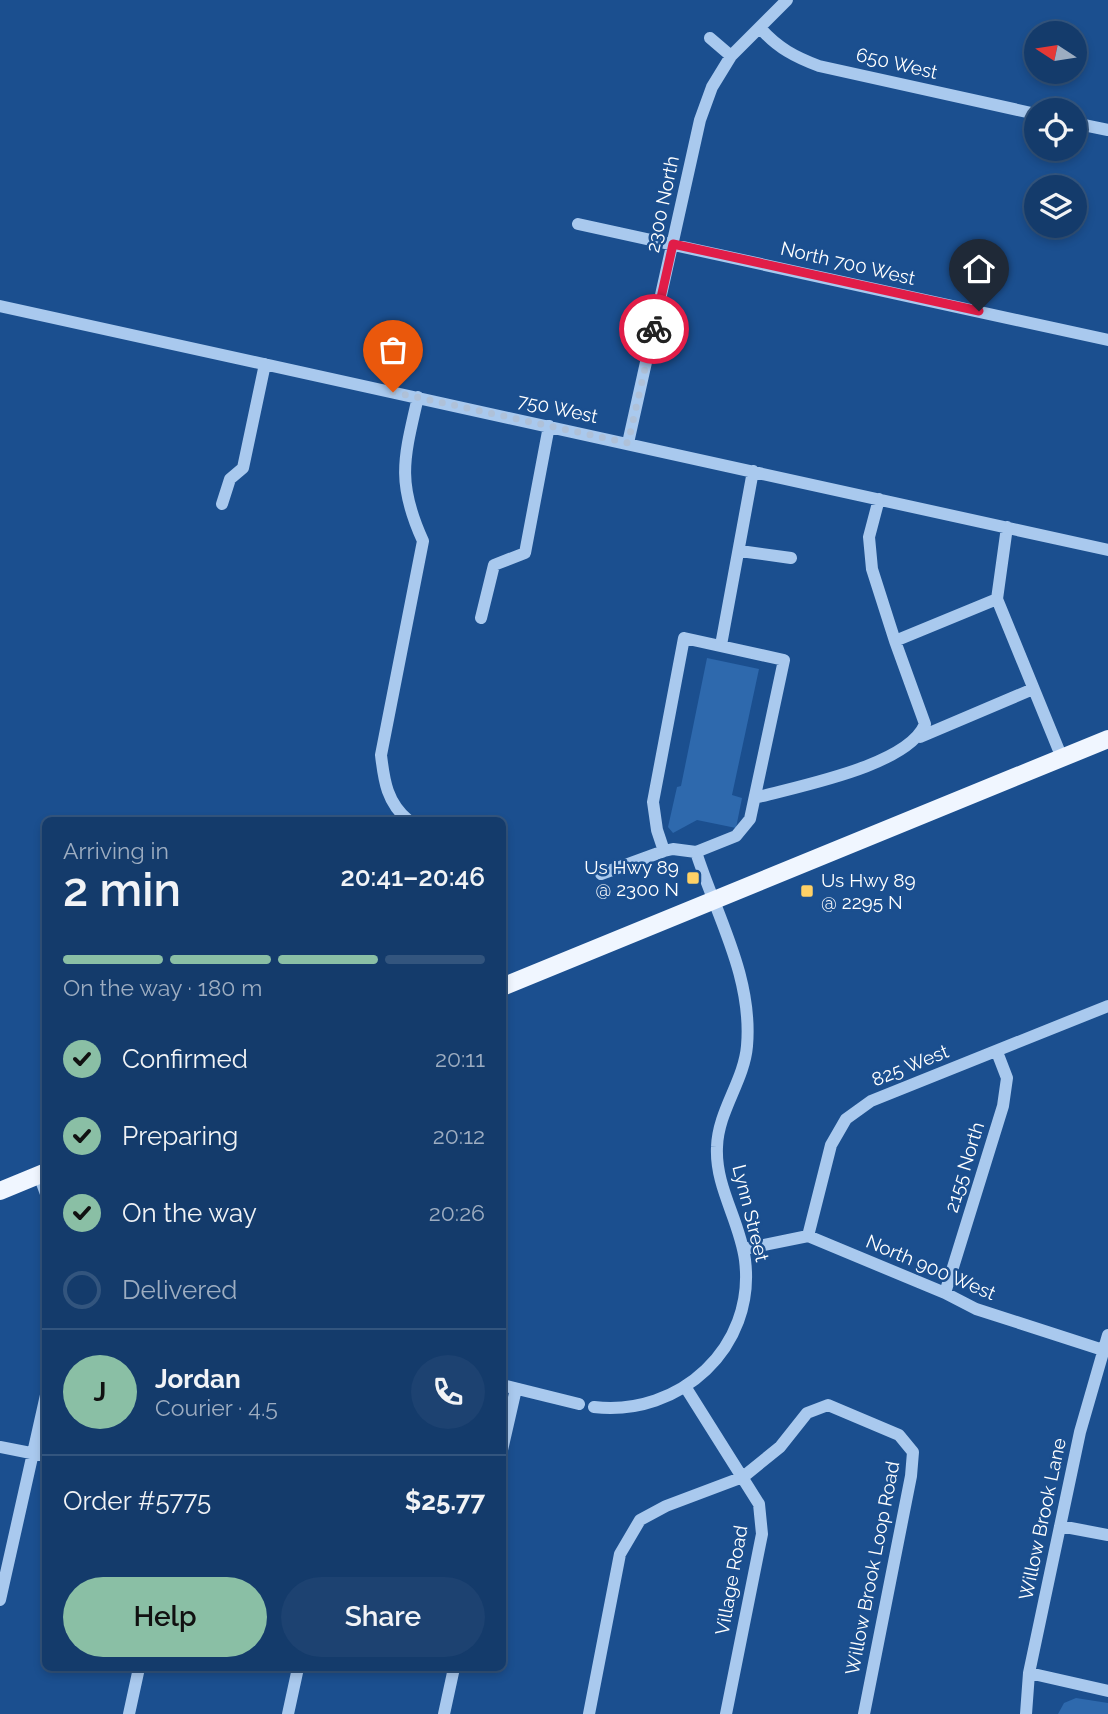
<!DOCTYPE html>
<html lang="en">
<head>
<meta charset="utf-8">
<style>
	body { margin:0; font-family:Raleway,sans-serif; background:#1d4271; color:#f1f3f6; height:100vh; display:flex; flex-direction:column; font-size:26px; white-space:nowrap }
	* { box-sizing:border-box; margin:0 }
	p { font-size:23px; color:#9dadc1 }
	.icon { flex:none; width:38px; height:38px; fill:none; stroke:currentColor; stroke-width:2; stroke-linecap:round; stroke-linejoin:round }
	.map { position:relative; flex:1; overflow:hidden }
	.drawer { position:absolute; left:42px; top:817px; width:464px; height:854px; display:flex; flex-direction:column; background:#143b6b; border-radius:10px; box-shadow:0 4px 10px #0003,0 0 0 2px #33557e }
	.drawer>* { flex:none }
	.needle { width:46px; rotate:282deg }
	.controls { position:absolute; left:1024px; top:21px; display:grid; gap:14px }
	.controls a { display:grid; place-items:center; width:63px; height:63px; border-radius:50%; background:#143b6b; box-shadow:0 4px 10px #0003,0 0 0 2px #33557e; font-size:35px }
	.pin { position:absolute; display:grid; place-items:center; width:60px; height:60px; color:#fff; margin:-72px -30px; border-radius:50% 50% 50% 0; rotate:-45deg; box-shadow:0 0 7px #0007 }
	.pin .icon { rotate:45deg }
	.courier { position:absolute; display:grid; place-items:center; width:70px; height:70px; margin:-35px; border:5px solid #e11d48; border-radius:50%; background:#fff; color:#222; box-shadow:0 2px 9px #0007 }
	.headline em { font-style:normal; font-weight:600 }
	.headline div { display:flex; flex-direction:column-reverse }
	.headline { display:flex; align-items:center; justify-content:space-between; height:119px; padding:0 21px }
	h1 { font-size:46px; font-weight:600; line-height:52px }
	.bar { display:grid; grid-template-columns:repeat(4,1fr); gap:10px 7px; align-content:center; height:84px; padding:0 21px }
	.bar i { height:9px; border-radius:5px; background:#33557e }
	.bar .on { background:#8abfa5 }
	.bar p { grid-column:span 4 }
	.line { display:flex; align-items:center; gap:18px; padding:0 21px; border-top:2px solid #33557e }
	.line div { flex:1 }
	.round { display:grid; place-items:center; flex:none; width:74px; height:74px; border-radius:37px; background:#1d4271 }
	ol { padding:0 21px; list-style:none }
	li { display:flex; align-items:center; gap:21px; height:77px }
	li p { margin-inline-start:auto }
	li .icon { padding:7px; border-radius:50%; background:#8abfa5; color:#111; stroke-width:4 }
	li:last-child { color:#9dadc1 }
	li i { width:38px; height:38px; border:4px solid #33557e; border-radius:50% }
	.action { display:flex; gap:14px; margin-top:auto; padding:14px 21px }
	.action a { flex:1; height:80px; border-radius:42px; background:#8abfa5; color:#111; font-size:28px; font-weight:600; line-height:80px; text-align:center }
	.action a+a { background:#1d4271; color:#f1f3f6 }
	.map>svg:first-child { display:block }
	.green { fill:#2e69ad }
	.lines { fill:none; stroke-linecap:round; stroke-linejoin:round }
	.minor { stroke:#a9c9ee; stroke-width:12 }
	.major { stroke:#f0f6ff; stroke-width:18 }
	.done { stroke:#afc1d8; stroke-width:7; stroke-dasharray:0 12.6 }
	.route { stroke:#e11d48; stroke-width:9 }
	.poi-dot { fill:#ffd166; stroke:#1b4f8f; stroke-width:2.5 }
	.labels { text-anchor:middle; dominant-baseline:central; stroke-width:5; stroke-linejoin:round; paint-order:stroke }
	.street-label { font-size:19px; fill:#fff; stroke:#1b4f8f }
	.poi-label { font-size:19px; fill:#fff; stroke:#1b4f8f; text-anchor:end }
</style>
</head>
<body>
<div class="map">
<svg width="1108" height="1714" viewBox="0 0 1108 1714">
	<rect width="100%" height="100%" fill="#1b4f8f"/>
	<path class="green" d="M707,658L759,669L732,795L742,798L736,828L697,820L673,833L668,827L677,787L681,786Z
		M1076,1698L1108,1703V1714H1058L1064,1703Z"/>
	<g class="lines">
		<path class="minor" d="M761,29C778,48 795,57 819,66L1036,114
			M710,38L731,56
			M1074,123L1108,130
			M578,224L1108,340
			M0,306L1108,550
			M628,443L700,120L712,87L731,56L787,0
			M879,499L869,537L872,569L895,641L997,599L1007,527
			M222,504L230,479L243,468L265,364
			M740,551L791,558
			M997,599L1062,758
			M481,618L494,565L525,553L549,426
			M721,645L753,471
			M920,737L1033,689
			M755,798C798,786 908,766 925,724L895,641
			M409,821C387,803 384,781 381,755L423,541C396,482 404,458 418,397
			M601,874L664,851
			M39,1175L46,1194
			M808,1236L831,1145L846,1119L871,1101L1108,1006
			M744,1249L808,1236L945,1293L976,1309L1103,1350
			M945,1293L1003,1106L1007,1078L997,1052
			M502,1385L579,1404
			M686,1388L759,1504L762,1534L726,1714
			M594,1407C680,1417 756,1347 745,1260C740,1221 715,1187 717,1147C718,1111 744,1081 747,1046C753,977 716,915 696,852L673,849L664,851L657,830L653,802L684,638L784,660L750,819L736,836L696,852
			M0,1447L46,1456
			M502,1450L516,1389
			M1060,1526L1108,1535
			M0,1600L46,1395
			M1029,1673L1108,1691
			M129,1714L139,1668
			M288,1714L298,1668
			M444,1714L454,1668
			M589,1714L620,1554L640,1520L666,1506L743,1477L780,1447L807,1413L828,1405L899,1435L913,1452L911,1476L864,1714
			M1026,1714L1029,1673L1080,1432L1108,1335"/>
		<path class="major" d="M502,987L1108,739
			M0,1191L46,1172"/>
	</g>
	<g class="lines">
		<path class="done" d="M393,392L628,443L654,329"/>
		<path class="route" d="M654,329L673,244L979,311"/>
	</g>
	<g class="poi-dot">
		<rect x="686" y="871" width="14" height="14" rx="3.5"/>
		<rect x="800" y="884" width="14" height="14" rx="3.5"/>
	</g>
	<g class="labels">
		<g class="street-label">
			<text transform="translate(897 63) rotate(13)">650 West</text>
			<text transform="translate(662 204) rotate(-78)">2300 North</text>
			<text transform="translate(848 263) rotate(13)">North 700 West</text>
			<text transform="translate(558 408) rotate(12)">750 West</text>
			<text transform="translate(910 1065) rotate(-22)">825 West</text>
			<text transform="translate(964 1167) rotate(-73)">2155 North</text>
			<text transform="translate(751 1213) rotate(76)">Lynn Street</text>
			<text transform="translate(931 1267) rotate(23)">North 900 West</text>
			<text transform="translate(1042 1519) rotate(-78)">Willow Brook Lane</text>
			<text transform="translate(872 1568) rotate(-79)">Willow Brook Loop Road</text>
			<text transform="translate(731 1580) rotate(-80)">Village Road</text>
		</g>
		<g class="poi-label">
			<text x="679" y="867">Us Hwy 89<tspan x="679" dy="22">@ 2300 N</tspan></text>
			<text x="821" y="880" text-anchor="start">Us Hwy 89<tspan x="821" dy="22">@ 2295 N</tspan></text>
		</g>
	</g>
</svg>
<div class="controls">
<a><svg class="needle" viewBox="-14 -14 28 28"><path d="M0-13l5 13h-10z" fill="#e53935"/><path d="M0 13l5-13h-10z" fill="#9dadc1"/></svg></a>
<a><svg class="icon" aria-label="locate" viewBox="0 0 24 24"><circle cx="12" cy="12" r="6"/><path d="M12 2v4M12 18v4M2 12h4M18 12h4"/></svg></a>
<a><svg class="icon" aria-label="layers" viewBox="0 0 24 24"><path d="M12 4l9 5-9 5-9-5zM3 14l9 5 9-5"/></svg></a>
</div>
<div class="pin" style="left:393px;top:392px;background:#ea580c"><svg class="icon" aria-label="bag" viewBox="0 0 24 24"><path d="M5 8h14l-1 12H6zM9 8a3 3 0 0 1 6 0"/></svg></div>
<div class="pin" style="left:979px;top:311px;background:#1f2937"><svg class="icon" aria-label="home" viewBox="0 0 24 24"><path d="M3 11l9-7 9 7M6 9v11h12V9"/></svg></div>
<div class="courier" style="left:654px;top:329px"><svg class="icon" aria-label="bike" viewBox="0 0 24 24"><circle cx="6" cy="16" r="4"/><circle cx="18" cy="16" r="4"/><path d="M6 16l4-8h5l3 8M10 8l3 8H6M13 5h3"/></svg></div>
<section class="drawer">
<div class="headline"><div><h1>2 min</h1><p>Arriving in</p></div><em>20:41–20:46</em></div>
<div class="bar"><i class="on"></i><i class="on"></i><i class="on"></i><i></i><p>On the way · 180 m</p></div>
<ol>
<li><svg class="icon" aria-label="check" viewBox="0 0 24 24"><path d="M5 12l5 5 9-10"/></svg>Confirmed<p>20:11</p></li>
<li><svg class="icon" aria-label="check" viewBox="0 0 24 24"><path d="M5 12l5 5 9-10"/></svg>Preparing<p>20:12</p></li>
<li><svg class="icon" aria-label="check" viewBox="0 0 24 24"><path d="M5 12l5 5 9-10"/></svg>On the way<p>20:26</p></li>
<li><i></i>Delivered</li>
</ol>
<div class="line" style="height:126px"><b class="round" style="background:#8abfa5;color:#111">J</b><div><b>Jordan</b><p>Courier · 4.5</p></div><a class="round"><svg class="icon" aria-label="phone" viewBox="0 0 24 24"><path d="M5 4h4l2 5-3 2q2 4 5 5l2-3 5 2v4C11 20 4 13 5 4z"/></svg></a></div>
<div class="line" style="height:91px"><div>Order #5775</div><b>$25.77</b></div>
<div class="action"><a>Help</a><a>Share</a></div>
</section>
</div>
</body>
</html>
